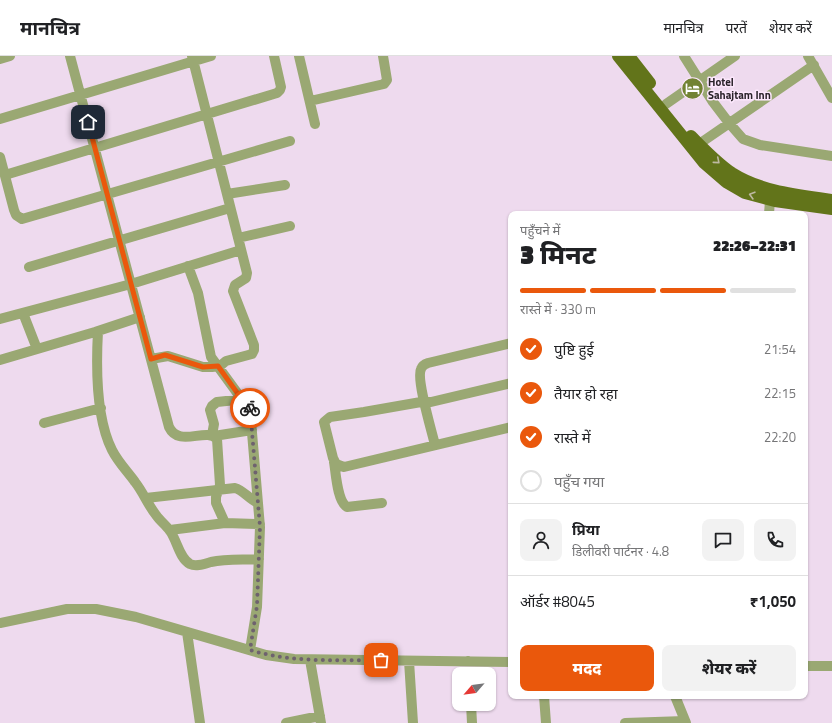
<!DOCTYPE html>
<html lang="hi">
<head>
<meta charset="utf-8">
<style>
	body { margin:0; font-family:"Titillium Web","Noto Sans Devanagari",sans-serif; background:#f2f2f2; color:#202124; height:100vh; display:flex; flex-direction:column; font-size:15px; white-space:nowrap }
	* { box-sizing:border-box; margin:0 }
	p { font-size:13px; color:#757577 }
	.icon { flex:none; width:22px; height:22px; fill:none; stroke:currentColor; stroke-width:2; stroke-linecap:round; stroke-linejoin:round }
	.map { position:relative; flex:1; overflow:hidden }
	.details { position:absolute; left:508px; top:155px; width:300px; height:488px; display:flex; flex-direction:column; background:#fff; border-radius:8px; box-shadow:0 1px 3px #0004 }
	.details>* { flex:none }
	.needle { width:26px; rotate:242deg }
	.tools { position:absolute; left:452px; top:611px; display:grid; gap:8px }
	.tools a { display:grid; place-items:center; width:44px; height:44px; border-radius:8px; background:#fff; box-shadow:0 1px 3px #0004; font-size:20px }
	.pin { position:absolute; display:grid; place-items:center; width:34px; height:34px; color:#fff; margin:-17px; border-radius:8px; box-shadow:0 2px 6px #0006 }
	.courier { position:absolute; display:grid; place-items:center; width:40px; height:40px; margin:-20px; border:3px solid #ea580c; border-radius:50%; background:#fff; color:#222; box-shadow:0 1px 5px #0007 }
	.overview em { font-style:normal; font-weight:800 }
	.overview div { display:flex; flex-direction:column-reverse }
	.overview { display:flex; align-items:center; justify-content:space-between; height:68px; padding:0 12px }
	h1 { font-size:26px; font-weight:800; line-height:30px }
	.bar { display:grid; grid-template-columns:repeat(4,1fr); gap:6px 4px; align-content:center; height:48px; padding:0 12px }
	.bar i { height:5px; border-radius:3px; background:#e0e0e0 }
	.bar .active { background:#ea580c }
	.bar p { grid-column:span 4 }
	.line { display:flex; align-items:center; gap:10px; padding:0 12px; border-top:1px solid #e0e0e0 }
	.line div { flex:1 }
	.round { display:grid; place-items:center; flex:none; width:42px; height:42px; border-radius:8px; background:#f2f2f2 }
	ol { padding:0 12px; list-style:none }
	li { display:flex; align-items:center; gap:12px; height:44px }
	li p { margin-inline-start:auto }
	li .icon { padding:4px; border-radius:50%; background:#ea580c; color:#fff; stroke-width:4 }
	li:last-child { color:#757577 }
	li i { width:22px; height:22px; border:2px solid #e0e0e0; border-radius:50% }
	.action { display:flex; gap:8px; margin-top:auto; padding:8px 12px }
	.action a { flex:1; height:46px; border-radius:8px; background:#ea580c; color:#fff; font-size:16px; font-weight:800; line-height:46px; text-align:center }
	.action a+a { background:#f2f2f2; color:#202124 }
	header { display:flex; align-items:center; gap:24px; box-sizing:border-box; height:56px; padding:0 20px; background:#fff; border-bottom:1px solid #e0e0e0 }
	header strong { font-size:19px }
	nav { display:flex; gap:22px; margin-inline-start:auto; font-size:14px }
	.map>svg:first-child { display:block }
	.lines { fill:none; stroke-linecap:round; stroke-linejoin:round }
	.minor { stroke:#9aa873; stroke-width:10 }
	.major { stroke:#62741a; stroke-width:12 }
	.oneway { stroke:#beb9a2 }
	.done { stroke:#6e626e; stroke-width:4; stroke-dasharray:0 7.2 }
	.route { stroke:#ea580c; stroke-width:5 }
	.labels { text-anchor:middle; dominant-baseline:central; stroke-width:3; stroke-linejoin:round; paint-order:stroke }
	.poi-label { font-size:11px; font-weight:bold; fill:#292229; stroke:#fce7fc; text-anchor:start }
</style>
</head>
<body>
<header>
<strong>मानचित्र</strong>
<nav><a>मानचित्र</a><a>परतें</a><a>शेयर करें</a></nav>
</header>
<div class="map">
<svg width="832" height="667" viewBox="0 0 832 667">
	<rect width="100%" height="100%" fill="#eedaee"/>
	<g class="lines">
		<path class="minor" d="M70,0L169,371C179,392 206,371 217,383L220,429L216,441V447L225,467
			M299,0L315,68
			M684,0L713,46L729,67L743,83L760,89L832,100
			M808,0L832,42
			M0,3L10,0
			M310,45L384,28L387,24L383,0
			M666,48L735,0
			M0,63L211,0
			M699,88L814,9
			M0,101L14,154L16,159L22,163L290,85
			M5,119L277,37L280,34L281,31L274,0
			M227,138L285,129
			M769,158L770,144
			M238,182L290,170
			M188,210L198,237L211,301L238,338L247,345L250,353L260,471L257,551L250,594
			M29,211L230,152
			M23,257L37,293
			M0,263L131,228L241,194
			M98,275C96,311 96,362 112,394C118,406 127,415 135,426C143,436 148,449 156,459C160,465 166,469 170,475C177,484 179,502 190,508C196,511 204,508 211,506C226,503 243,504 259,503
			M151,303L168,300L203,311H212L220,310L226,305L252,298L254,294V289L233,235L235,229L246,222L247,217L192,0
			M0,304L95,276L140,261
			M511,327L431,346H421L364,356L330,361L324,366L333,402L336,408L344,411L511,371
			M44,367L101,352
			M212,379L214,368L210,354L212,350L217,346L245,343
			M214,380L252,374
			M435,389C432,376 416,323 421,313C422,310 425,308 428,307L511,287
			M334,406C336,417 337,445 347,451L382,447
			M146,442L235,432C243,434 249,443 258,447
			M170,474L225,467L260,468
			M0,567L67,553H96L136,561L266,599L294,603L511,606
			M187,576L200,667
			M310,604L321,667
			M409,605L413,667
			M468,605L469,618
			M805,610H832
			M544,640L546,667
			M675,640L686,667
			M471,648L472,667
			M286,667L320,660
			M625,667L685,665"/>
		<path class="major" d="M618,0L704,107L726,126L745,137L775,145L832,153
			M629,0L650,27
			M691,80C704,93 717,107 732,117C762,136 798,139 832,144"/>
	</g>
	<defs><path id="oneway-chevron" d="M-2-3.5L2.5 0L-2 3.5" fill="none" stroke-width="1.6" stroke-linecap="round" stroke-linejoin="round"/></defs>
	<g class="oneway">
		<use href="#oneway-chevron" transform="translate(717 105) rotate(40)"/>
		<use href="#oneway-chevron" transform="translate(752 139) rotate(-164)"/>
	</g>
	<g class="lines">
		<path class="done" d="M250,352L260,471L257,550L250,594C293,607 337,604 381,604"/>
		<path class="route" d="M88,66L151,303L165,299L203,311L218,310L238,338L247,345L250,352"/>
	</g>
	<defs>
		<symbol id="hotel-disc" viewBox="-11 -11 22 22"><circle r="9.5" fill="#728333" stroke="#fce7fc"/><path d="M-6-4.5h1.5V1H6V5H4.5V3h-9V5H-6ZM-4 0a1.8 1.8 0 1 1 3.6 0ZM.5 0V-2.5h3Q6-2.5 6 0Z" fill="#fff"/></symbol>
	</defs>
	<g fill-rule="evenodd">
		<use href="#hotel-disc" x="680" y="20" width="25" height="25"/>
	</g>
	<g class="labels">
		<g class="poi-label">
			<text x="708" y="26">Hotel<tspan x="708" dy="13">Sahajtam Inn</tspan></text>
		</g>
	</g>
</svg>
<div class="tools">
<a><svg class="needle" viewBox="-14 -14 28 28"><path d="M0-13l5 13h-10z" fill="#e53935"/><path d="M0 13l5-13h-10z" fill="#757577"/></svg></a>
</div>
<div class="pin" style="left:381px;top:604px;background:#ea580c"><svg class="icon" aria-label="bag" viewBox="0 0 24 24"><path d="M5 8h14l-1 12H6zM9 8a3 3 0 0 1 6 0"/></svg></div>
<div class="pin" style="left:88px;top:66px;background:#1f2937"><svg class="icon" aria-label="home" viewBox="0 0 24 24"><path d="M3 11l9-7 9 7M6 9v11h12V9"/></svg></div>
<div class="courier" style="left:250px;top:352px"><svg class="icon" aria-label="bike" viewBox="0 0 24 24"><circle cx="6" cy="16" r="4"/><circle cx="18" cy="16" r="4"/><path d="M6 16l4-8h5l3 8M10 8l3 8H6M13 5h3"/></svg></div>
<section class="details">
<div class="overview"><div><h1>3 मिनट</h1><p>पहुँचने में</p></div><em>22:26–22:31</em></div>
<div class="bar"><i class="active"></i><i class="active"></i><i class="active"></i><i></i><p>रास्ते में · 330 m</p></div>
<ol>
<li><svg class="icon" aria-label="check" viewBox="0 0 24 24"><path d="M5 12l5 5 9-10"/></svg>पुष्टि हुई<p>21:54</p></li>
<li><svg class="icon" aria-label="check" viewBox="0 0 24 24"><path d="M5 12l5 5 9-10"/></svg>तैयार हो रहा<p>22:15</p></li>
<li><svg class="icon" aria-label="check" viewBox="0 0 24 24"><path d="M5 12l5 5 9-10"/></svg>रास्ते में<p>22:20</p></li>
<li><i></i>पहुँच गया</li>
</ol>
<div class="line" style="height:72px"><a class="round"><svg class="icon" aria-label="person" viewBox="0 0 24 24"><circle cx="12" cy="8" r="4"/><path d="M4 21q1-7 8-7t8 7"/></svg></a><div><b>प्रिया</b><p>डिलीवरी पार्टनर · 4.8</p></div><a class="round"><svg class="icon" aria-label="chat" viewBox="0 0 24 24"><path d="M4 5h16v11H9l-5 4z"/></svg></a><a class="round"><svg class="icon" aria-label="phone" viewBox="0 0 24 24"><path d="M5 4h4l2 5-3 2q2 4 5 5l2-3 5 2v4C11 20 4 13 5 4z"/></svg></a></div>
<div class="line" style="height:52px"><div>ऑर्डर #8045</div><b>₹1,050</b></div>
<div class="action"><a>मदद</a><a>शेयर करें</a></div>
</section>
</div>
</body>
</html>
